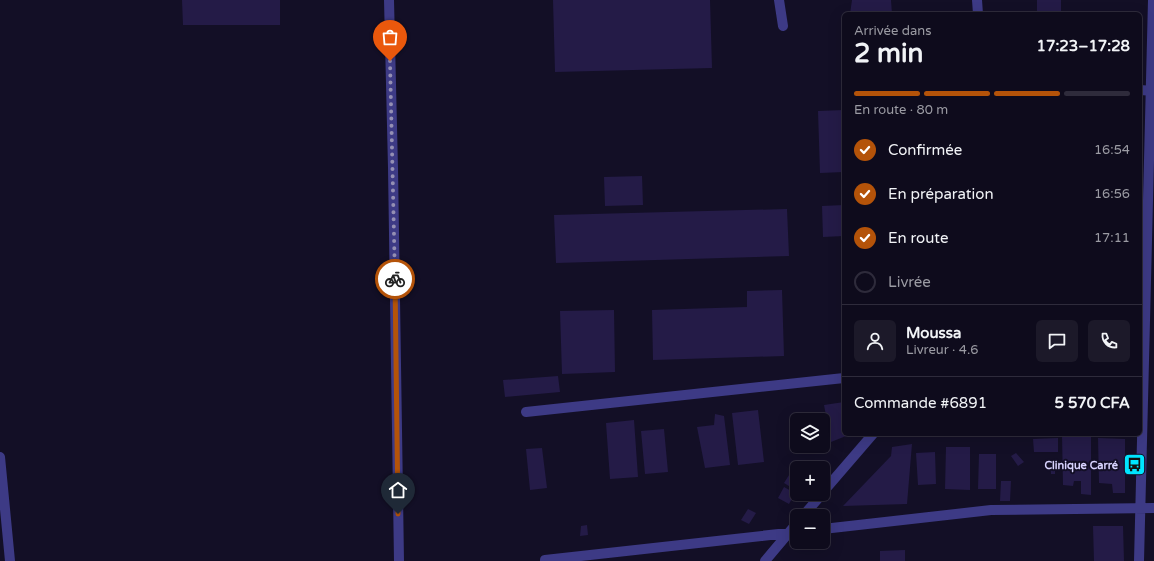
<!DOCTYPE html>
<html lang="fr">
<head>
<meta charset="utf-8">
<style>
	body { margin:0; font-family:"Varela Round",sans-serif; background:#1c1929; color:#f1f3f6; height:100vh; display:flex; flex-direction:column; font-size:15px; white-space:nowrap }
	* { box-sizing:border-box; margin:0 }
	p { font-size:13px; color:#9b9ba3 }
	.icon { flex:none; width:22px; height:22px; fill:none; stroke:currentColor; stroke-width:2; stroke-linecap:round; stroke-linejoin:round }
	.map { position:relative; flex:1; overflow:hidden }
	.sheet { position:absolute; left:842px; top:12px; width:300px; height:424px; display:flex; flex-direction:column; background:#0e0b1c; border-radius:6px; box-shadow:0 4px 16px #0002,0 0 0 1px #2e2b3b }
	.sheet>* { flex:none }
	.buttons { position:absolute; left:790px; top:413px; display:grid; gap:8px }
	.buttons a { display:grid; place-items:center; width:40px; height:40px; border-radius:6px; background:#0e0b1c; box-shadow:0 4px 16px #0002,0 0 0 1px #2e2b3b; font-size:20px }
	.pin { position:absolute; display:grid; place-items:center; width:34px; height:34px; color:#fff; margin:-41px -17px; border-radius:50% 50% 50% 0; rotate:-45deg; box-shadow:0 0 4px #0007 }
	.pin .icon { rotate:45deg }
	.courier { position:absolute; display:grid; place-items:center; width:40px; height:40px; margin:-20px; border:3px solid #b45309; border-radius:50%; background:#fff; color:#222; box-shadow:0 1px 5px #0007 }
	.summary em { font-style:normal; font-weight:800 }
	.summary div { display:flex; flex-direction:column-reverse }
	.summary { display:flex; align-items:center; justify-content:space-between; height:68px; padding:0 12px }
	h1 { font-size:26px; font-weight:800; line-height:30px }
	.bar { display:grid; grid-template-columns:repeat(4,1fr); gap:6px 4px; align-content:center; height:48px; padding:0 12px }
	.bar i { height:5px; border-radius:3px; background:#2e2b3b }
	.bar .current { background:#b45309 }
	.bar p { grid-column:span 4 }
	.line { display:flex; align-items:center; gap:10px; padding:0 12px; border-top:1px solid #2e2b3b }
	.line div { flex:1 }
	.round { display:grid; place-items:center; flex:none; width:42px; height:42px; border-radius:6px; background:#1c1929 }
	ol { padding:0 12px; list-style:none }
	li { display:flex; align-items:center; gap:12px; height:44px }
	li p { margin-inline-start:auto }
	li .icon { padding:4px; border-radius:50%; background:#b45309; color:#fff; stroke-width:4 }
	li:last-child { color:#9b9ba3 }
	li i { width:22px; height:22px; border:2px solid #2e2b3b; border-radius:50% }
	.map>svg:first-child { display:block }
	.building { fill:#241b47 }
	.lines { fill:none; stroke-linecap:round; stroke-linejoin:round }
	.minor { stroke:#3d3a85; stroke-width:10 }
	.done { stroke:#948fb3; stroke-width:4; stroke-dasharray:0 7.2 }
	.route { stroke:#b45309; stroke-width:5 }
	.labels { text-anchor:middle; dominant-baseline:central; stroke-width:4; stroke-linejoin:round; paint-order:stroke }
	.poi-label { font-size:11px; font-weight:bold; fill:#d9d4ff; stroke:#130f26; text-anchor:end }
</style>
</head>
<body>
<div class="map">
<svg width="1154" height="561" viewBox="0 0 1154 561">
	<rect width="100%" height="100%" fill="#130f26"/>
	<path class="building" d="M182,0H280V25H183Z
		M553,0H710L712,68L555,72Z
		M852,0H891L892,14H850Z
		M1037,0H1061V12H1037Z
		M844,110V172L820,173L818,111Z
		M642,176L643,205L605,206L604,177Z
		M844,205V236L823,237L822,206Z
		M787,209L789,256L556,263L554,215Z
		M782,290L784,356L653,360L652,310L747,307V291Z
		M614,310L615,372L562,374L560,311Z
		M558,376L560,392L505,397L503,380Z
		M844,402V434H851L831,442L824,405Z
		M758,410L764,462L738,465L732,413Z
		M715,414L724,416L730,465L705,468L697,427L714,425Z
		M634,420L638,477L610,479L606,423Z
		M664,429L668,472L645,474L641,431Z
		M1062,435H1091V495L1081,494V481H1074L1073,486L1063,485Z
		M1058,438V452H1034L1033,439Z
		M1098,438L1125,439V493H1113L1112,484L1099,483Z
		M912,444L907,504L843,506L891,456L892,447Z
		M946,447H970V490L945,489Z
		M542,448L547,488L530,490L526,449Z
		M935,452L936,484L918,485L916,453Z
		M1016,453L1024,462L1018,466L1011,456Z
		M979,454H996V489H978Z
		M1050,460H1055V474H1051Z
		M796,464L803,468H797V491L784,483Z
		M1001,481H1011L1010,501H1000Z
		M784,487L795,493L789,504L778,498Z
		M748,509L756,513L749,524L741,520Z
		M587,525L588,535L580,536L581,526Z
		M1093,526H1123L1124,561H1094Z
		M905,550V561H880V551Z"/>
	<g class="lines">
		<path class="minor" d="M389,0L393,168L399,561
			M779,0L783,26
			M977,0L978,14
			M1140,90L1154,91
			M526,412L844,378
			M0,457L10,561
			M823,492L873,434
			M803,516L822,494
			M823,529L991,510L1154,508
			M545,561V560L797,532
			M765,561L797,523
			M1139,561L1153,0"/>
	</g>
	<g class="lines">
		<path class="done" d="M390,61L395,279"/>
		<path class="route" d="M395,279L398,514"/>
	</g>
	<defs>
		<symbol id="bus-square" viewBox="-11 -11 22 22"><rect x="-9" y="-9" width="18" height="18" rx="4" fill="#00e5ff" stroke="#130f26"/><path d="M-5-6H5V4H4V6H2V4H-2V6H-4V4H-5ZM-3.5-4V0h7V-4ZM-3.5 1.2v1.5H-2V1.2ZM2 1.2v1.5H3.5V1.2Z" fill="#111"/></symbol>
	</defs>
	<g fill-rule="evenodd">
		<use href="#bus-square" x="1122" y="452" width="25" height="25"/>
	</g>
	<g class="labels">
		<g class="poi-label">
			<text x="1118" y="465">Clinique Carré</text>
		</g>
	</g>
</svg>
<div class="buttons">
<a><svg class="icon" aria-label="layers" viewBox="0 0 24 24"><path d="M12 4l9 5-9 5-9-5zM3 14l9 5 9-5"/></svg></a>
<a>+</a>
<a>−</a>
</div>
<div class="pin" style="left:390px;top:61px;background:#ea580c"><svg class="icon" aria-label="bag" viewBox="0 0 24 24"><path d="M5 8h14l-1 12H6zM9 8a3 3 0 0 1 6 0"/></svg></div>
<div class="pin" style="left:398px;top:514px;background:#1f2937"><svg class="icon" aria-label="home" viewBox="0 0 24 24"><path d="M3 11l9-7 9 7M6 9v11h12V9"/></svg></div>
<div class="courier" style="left:395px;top:279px"><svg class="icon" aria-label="bike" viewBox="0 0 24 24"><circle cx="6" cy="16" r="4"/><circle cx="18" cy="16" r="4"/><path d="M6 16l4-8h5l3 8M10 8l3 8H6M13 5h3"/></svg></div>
<section class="sheet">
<div class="summary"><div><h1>2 min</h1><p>Arrivée dans</p></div><em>17:23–17:28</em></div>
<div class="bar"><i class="current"></i><i class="current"></i><i class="current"></i><i></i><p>En route · 80 m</p></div>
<ol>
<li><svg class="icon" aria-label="check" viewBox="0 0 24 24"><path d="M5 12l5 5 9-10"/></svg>Confirmée<p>16:54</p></li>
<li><svg class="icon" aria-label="check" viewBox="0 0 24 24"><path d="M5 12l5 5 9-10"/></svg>En préparation<p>16:56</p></li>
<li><svg class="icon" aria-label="check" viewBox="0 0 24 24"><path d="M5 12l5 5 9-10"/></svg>En route<p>17:11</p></li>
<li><i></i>Livrée</li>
</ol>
<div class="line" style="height:72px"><a class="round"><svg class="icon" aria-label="person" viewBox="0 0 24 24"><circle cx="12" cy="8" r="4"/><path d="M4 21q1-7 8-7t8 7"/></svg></a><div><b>Moussa</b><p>Livreur · 4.6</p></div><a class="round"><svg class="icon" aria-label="chat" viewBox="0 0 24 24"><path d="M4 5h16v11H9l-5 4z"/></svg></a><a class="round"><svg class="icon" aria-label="phone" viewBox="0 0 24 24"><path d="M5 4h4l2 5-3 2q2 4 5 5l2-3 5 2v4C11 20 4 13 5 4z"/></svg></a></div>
<div class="line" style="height:52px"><div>Commande #6891</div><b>5 570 CFA</b></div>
</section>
</div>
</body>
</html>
